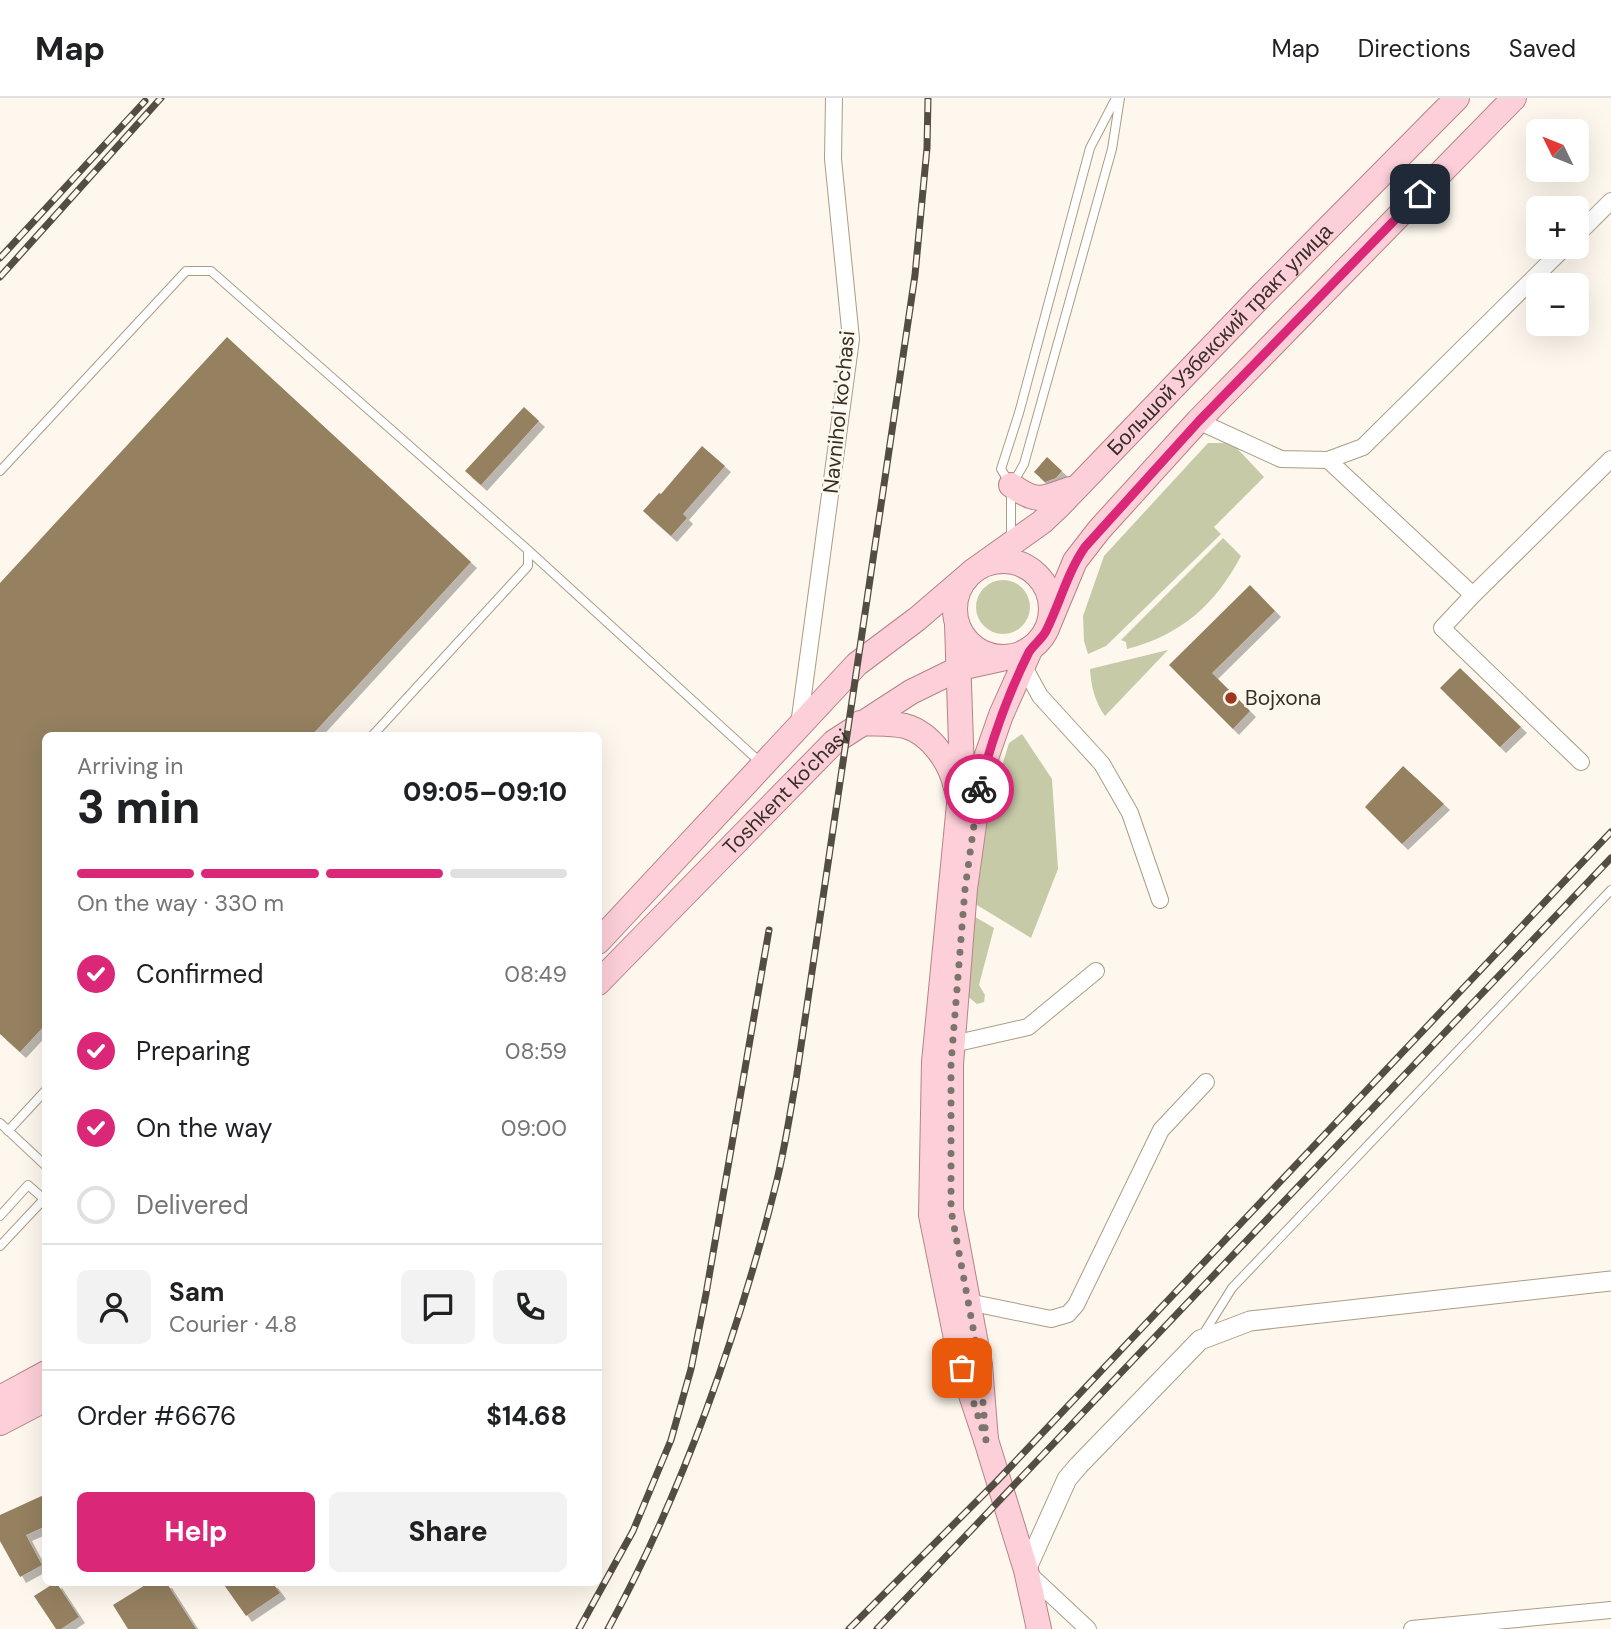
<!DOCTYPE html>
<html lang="en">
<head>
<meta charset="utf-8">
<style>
	body { margin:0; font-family:"DM Sans",sans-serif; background:#f2f2f2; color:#202124; height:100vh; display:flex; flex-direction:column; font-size:26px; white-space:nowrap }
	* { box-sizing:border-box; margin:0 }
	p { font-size:23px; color:#757577 }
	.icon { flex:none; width:38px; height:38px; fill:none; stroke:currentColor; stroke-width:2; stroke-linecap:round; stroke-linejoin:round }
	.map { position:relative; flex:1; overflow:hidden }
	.side { position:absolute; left:42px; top:634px; width:560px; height:854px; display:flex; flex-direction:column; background:#fff; border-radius:10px; box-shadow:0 7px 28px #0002 }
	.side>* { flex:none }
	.needle { width:46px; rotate:313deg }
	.fabs { position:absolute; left:1526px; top:21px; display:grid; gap:14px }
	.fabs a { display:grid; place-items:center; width:63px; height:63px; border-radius:10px; background:#fff; box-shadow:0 7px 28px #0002; font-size:35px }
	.pin { position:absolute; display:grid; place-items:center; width:60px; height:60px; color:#fff; margin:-30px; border-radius:14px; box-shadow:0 4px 10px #0006 }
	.courier { position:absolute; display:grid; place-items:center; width:70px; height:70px; margin:-35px; border:5px solid #db2777; border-radius:50%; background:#fff; color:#222; box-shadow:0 2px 9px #0007 }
	.overview em { font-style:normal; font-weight:800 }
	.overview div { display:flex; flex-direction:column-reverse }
	.overview { display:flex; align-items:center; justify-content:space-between; height:119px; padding:0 35px }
	h1 { font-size:46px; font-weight:800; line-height:52px }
	.bar { display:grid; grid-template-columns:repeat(4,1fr); gap:10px 7px; align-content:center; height:84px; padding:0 35px }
	.bar i { height:9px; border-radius:5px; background:#e0e0e0 }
	.bar .current { background:#db2777 }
	.bar p { grid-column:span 4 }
	.line { display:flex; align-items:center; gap:18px; padding:0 35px; border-top:2px solid #e0e0e0 }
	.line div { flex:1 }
	.round { display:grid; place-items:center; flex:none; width:74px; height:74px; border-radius:10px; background:#f2f2f2 }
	ol { padding:0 35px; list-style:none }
	li { display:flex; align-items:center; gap:21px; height:77px }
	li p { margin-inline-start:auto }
	li .icon { padding:7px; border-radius:50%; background:#db2777; color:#fff; stroke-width:4 }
	li:last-child { color:#757577 }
	li i { width:38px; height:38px; border:4px solid #e0e0e0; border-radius:50% }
	.action { display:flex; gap:14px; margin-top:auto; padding:14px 35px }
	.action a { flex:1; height:80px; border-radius:10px; background:#db2777; color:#fff; font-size:28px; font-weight:800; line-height:80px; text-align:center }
	.action a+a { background:#f2f2f2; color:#202124 }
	header { display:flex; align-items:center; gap:42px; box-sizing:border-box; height:98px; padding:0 35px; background:#fff; border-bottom:2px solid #e0e0e0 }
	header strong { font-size:33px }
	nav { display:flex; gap:38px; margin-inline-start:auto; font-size:24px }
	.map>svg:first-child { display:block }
	.green { fill:#c6caa7 }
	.building { fill:#958160; filter:url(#shadow) }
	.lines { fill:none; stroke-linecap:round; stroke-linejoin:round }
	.service-casing { stroke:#ab9d85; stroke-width:10 }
	.minor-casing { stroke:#ab9d85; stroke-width:18 }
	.tertiary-casing { stroke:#ab9d85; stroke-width:21 }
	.primary-casing { stroke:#b68289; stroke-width:26 }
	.service { stroke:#fff; stroke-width:8 }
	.minor { stroke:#fff; stroke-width:16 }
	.tertiary { stroke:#fff; stroke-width:19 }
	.primary { stroke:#fdcfd8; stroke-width:24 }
	.rail-casing { stroke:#534d44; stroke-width:7 }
	.rail { stroke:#fdf7ed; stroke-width:4.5; stroke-dasharray:13; stroke-linecap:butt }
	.done { stroke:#7b756c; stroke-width:7; stroke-dasharray:0 12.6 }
	.route { stroke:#db2777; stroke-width:9 }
	.poi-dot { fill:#9f361f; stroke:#fdf7ed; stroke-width:2.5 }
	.labels { text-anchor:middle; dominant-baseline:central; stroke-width:5; stroke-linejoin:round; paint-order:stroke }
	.street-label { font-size:21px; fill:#352f26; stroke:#fdf7ed }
	.poi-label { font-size:21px; fill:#352f26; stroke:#fdf7ed; text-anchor:start }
</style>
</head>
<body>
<header>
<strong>Map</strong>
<nav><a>Map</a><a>Directions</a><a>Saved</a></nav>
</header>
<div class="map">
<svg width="1611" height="1531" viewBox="0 0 1611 1531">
	<defs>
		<filter id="shadow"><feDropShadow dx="6" dy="6" stdDeviation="0" flood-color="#0004"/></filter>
	</defs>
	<rect width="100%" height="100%" fill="#fdf7ed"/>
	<path class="green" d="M1208,345H1232L1264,379L1214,429L1221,436L1106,548L1088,556L1084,543L1083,518L1104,458Z
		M1223,440L1241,458C1215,507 1181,537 1127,551L1126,544L1121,542Z
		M976 509a27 27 0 1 1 54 0a27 27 0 1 1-54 0Z
		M1168,552L1105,618C1095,604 1091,588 1090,571Z
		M1022,636L1052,681L1058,771L1031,840L972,804L986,721L1009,645Z
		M970,816L994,830L979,887L985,897L984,904L977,906L966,897Z"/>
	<path class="building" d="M227,239L471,464L312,637H46V926L20,954L0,936V485Z
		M524,309L539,323L481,387L465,373Z
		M702,348L725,368L683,416L687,420L671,438L643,413L659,395L661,396Z
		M1047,359L1062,373L1056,380L1045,384L1034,374Z
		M1250,487L1275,513L1212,575L1250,613L1233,631L1169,567Z
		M1460,570L1521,629L1500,649L1440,590Z
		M1403,668L1444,706L1402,746L1365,709Z
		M46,1396V1428L26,1437L42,1467L20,1479L0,1443V1417Z
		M56,1484L79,1519L61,1531H56L34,1498Z
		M150,1484H166L196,1531H128L113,1507Z
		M222,1484H272L280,1495L246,1518Z"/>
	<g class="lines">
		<defs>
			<path id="service" d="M0,373L186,173H211L528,452V468L373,637
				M1013,385L1024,366L1112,51L1120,0
				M528,452L761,665
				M1014,463L1011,445V387L1001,371L1019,315L1090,50L1116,0
				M0,1025L46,1068
				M8,1033L46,992
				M0,1118L28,1087L44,1101
				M0,1148L46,1099
				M1204,1235L1232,1190L1611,792"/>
			<path id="minor" d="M1577,137L1611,103
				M1198,323L1281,361L1328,362L1363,349L1565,149
				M1328,362L1473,497L1442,530L1581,664
				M1473,497L1611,361
				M1023,567L1040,598L1102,666L1130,715L1160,802
				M799,627L851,241L833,61L834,0
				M945,944L953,946L1028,929L1096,873
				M968,1204L1051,1221L1068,1216L1076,1207L1161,1032L1206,984
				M1027,1474L1088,1531
				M1412,1531L1611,1512"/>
			<path id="tertiary" d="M1026,1472L1067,1381L1079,1367L1200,1242L1250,1223L1611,1183"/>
			<g id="primary">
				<path d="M1011,387C1037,406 1042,401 1070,391"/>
				<circle cx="1003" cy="511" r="48"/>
				<path d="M1050,523L1075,463L1099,432L1198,323L1514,0"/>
				<path d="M957,526L962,675L934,964L931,1117L962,1270L986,1342L980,1267L951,1112V966L965,791L978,698L987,657L1001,617L1031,550"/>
				<path d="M860,625C874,626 891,625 905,628C931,635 951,665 956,690"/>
				<path id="s1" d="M598,844L857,566L917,521L973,473L1042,424L1059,408L1259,200L1457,0"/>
				<path id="s2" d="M598,885L834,644L911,594L960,570L1010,559"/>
				<path d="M0,1300L46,1275"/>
				<path d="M0,1325L46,1301"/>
				<path d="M986,1342L1026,1472L1039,1531"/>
			</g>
		</defs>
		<use href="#service" class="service-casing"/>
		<use href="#minor" class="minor-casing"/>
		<use href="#tertiary" class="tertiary-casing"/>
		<use href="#primary" class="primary-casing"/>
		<use href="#service" class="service"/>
		<use href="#minor" class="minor"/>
		<use href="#tertiary" class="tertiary"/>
		<use href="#primary" class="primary"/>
		<defs>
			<path id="rail" d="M0,160L145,3
				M0,179L161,0
				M579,1531L633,1433L671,1342L691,1271L706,1196L769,832
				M608,1531C682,1396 740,1231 777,1082C785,1049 790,1015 796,982L915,177L927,50L928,0
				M849,1531L997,1383L1611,734
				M877,1531L1611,760"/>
		</defs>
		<use href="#rail" class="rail-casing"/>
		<use href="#rail" class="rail"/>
	</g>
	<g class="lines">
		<path class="done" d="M962,1270L986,1342L980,1267L951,1112V966L965,791L979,691"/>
		<path class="route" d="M979,691C991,644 1007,598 1029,554C1034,546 1042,541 1046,533C1060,505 1067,475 1085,449L1199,323L1420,96"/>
	</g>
	<circle class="poi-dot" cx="1231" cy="600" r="7"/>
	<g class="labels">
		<g class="street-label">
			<text stroke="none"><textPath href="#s1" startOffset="868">Большой Узбекский тракт улица</textPath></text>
			<text transform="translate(839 314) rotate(-84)">Navnihol ko'chasi</text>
			<text stroke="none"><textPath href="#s2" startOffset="268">Toshkent ko'chasi</textPath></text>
		</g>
		<g class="poi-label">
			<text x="1245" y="600">Bojxona</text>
		</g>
	</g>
</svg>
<div class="fabs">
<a><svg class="needle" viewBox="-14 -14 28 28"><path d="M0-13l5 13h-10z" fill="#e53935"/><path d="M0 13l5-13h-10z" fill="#757577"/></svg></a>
<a>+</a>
<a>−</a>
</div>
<div class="pin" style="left:962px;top:1270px;background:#ea580c"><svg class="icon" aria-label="bag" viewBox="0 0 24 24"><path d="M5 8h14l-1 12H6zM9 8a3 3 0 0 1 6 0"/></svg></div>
<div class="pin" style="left:1420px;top:96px;background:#1f2937"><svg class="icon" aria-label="home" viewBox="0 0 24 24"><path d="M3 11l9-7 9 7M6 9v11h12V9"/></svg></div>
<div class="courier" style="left:979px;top:691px"><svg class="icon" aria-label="bike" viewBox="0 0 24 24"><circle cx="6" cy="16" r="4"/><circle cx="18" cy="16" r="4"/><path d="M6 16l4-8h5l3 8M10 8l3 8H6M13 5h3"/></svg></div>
<section class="side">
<div class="overview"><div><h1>3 min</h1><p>Arriving in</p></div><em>09:05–09:10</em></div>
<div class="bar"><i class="current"></i><i class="current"></i><i class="current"></i><i></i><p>On the way · 330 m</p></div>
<ol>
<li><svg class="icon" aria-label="check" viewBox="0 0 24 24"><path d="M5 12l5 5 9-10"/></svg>Confirmed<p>08:49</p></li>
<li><svg class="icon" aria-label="check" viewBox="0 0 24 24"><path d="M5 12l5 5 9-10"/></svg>Preparing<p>08:59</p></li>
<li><svg class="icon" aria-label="check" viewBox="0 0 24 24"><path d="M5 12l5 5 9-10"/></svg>On the way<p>09:00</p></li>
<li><i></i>Delivered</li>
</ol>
<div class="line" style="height:126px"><a class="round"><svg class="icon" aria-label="person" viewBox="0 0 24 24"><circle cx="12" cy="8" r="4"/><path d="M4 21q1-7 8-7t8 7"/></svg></a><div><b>Sam</b><p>Courier · 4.8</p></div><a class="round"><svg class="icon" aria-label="chat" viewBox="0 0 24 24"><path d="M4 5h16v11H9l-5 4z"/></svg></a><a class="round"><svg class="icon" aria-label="phone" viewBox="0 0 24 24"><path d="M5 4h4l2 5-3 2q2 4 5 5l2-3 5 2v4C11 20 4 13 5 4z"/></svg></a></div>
<div class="line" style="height:91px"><div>Order #6676</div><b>$14.68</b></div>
<div class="action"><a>Help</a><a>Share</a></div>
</section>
</div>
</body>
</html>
